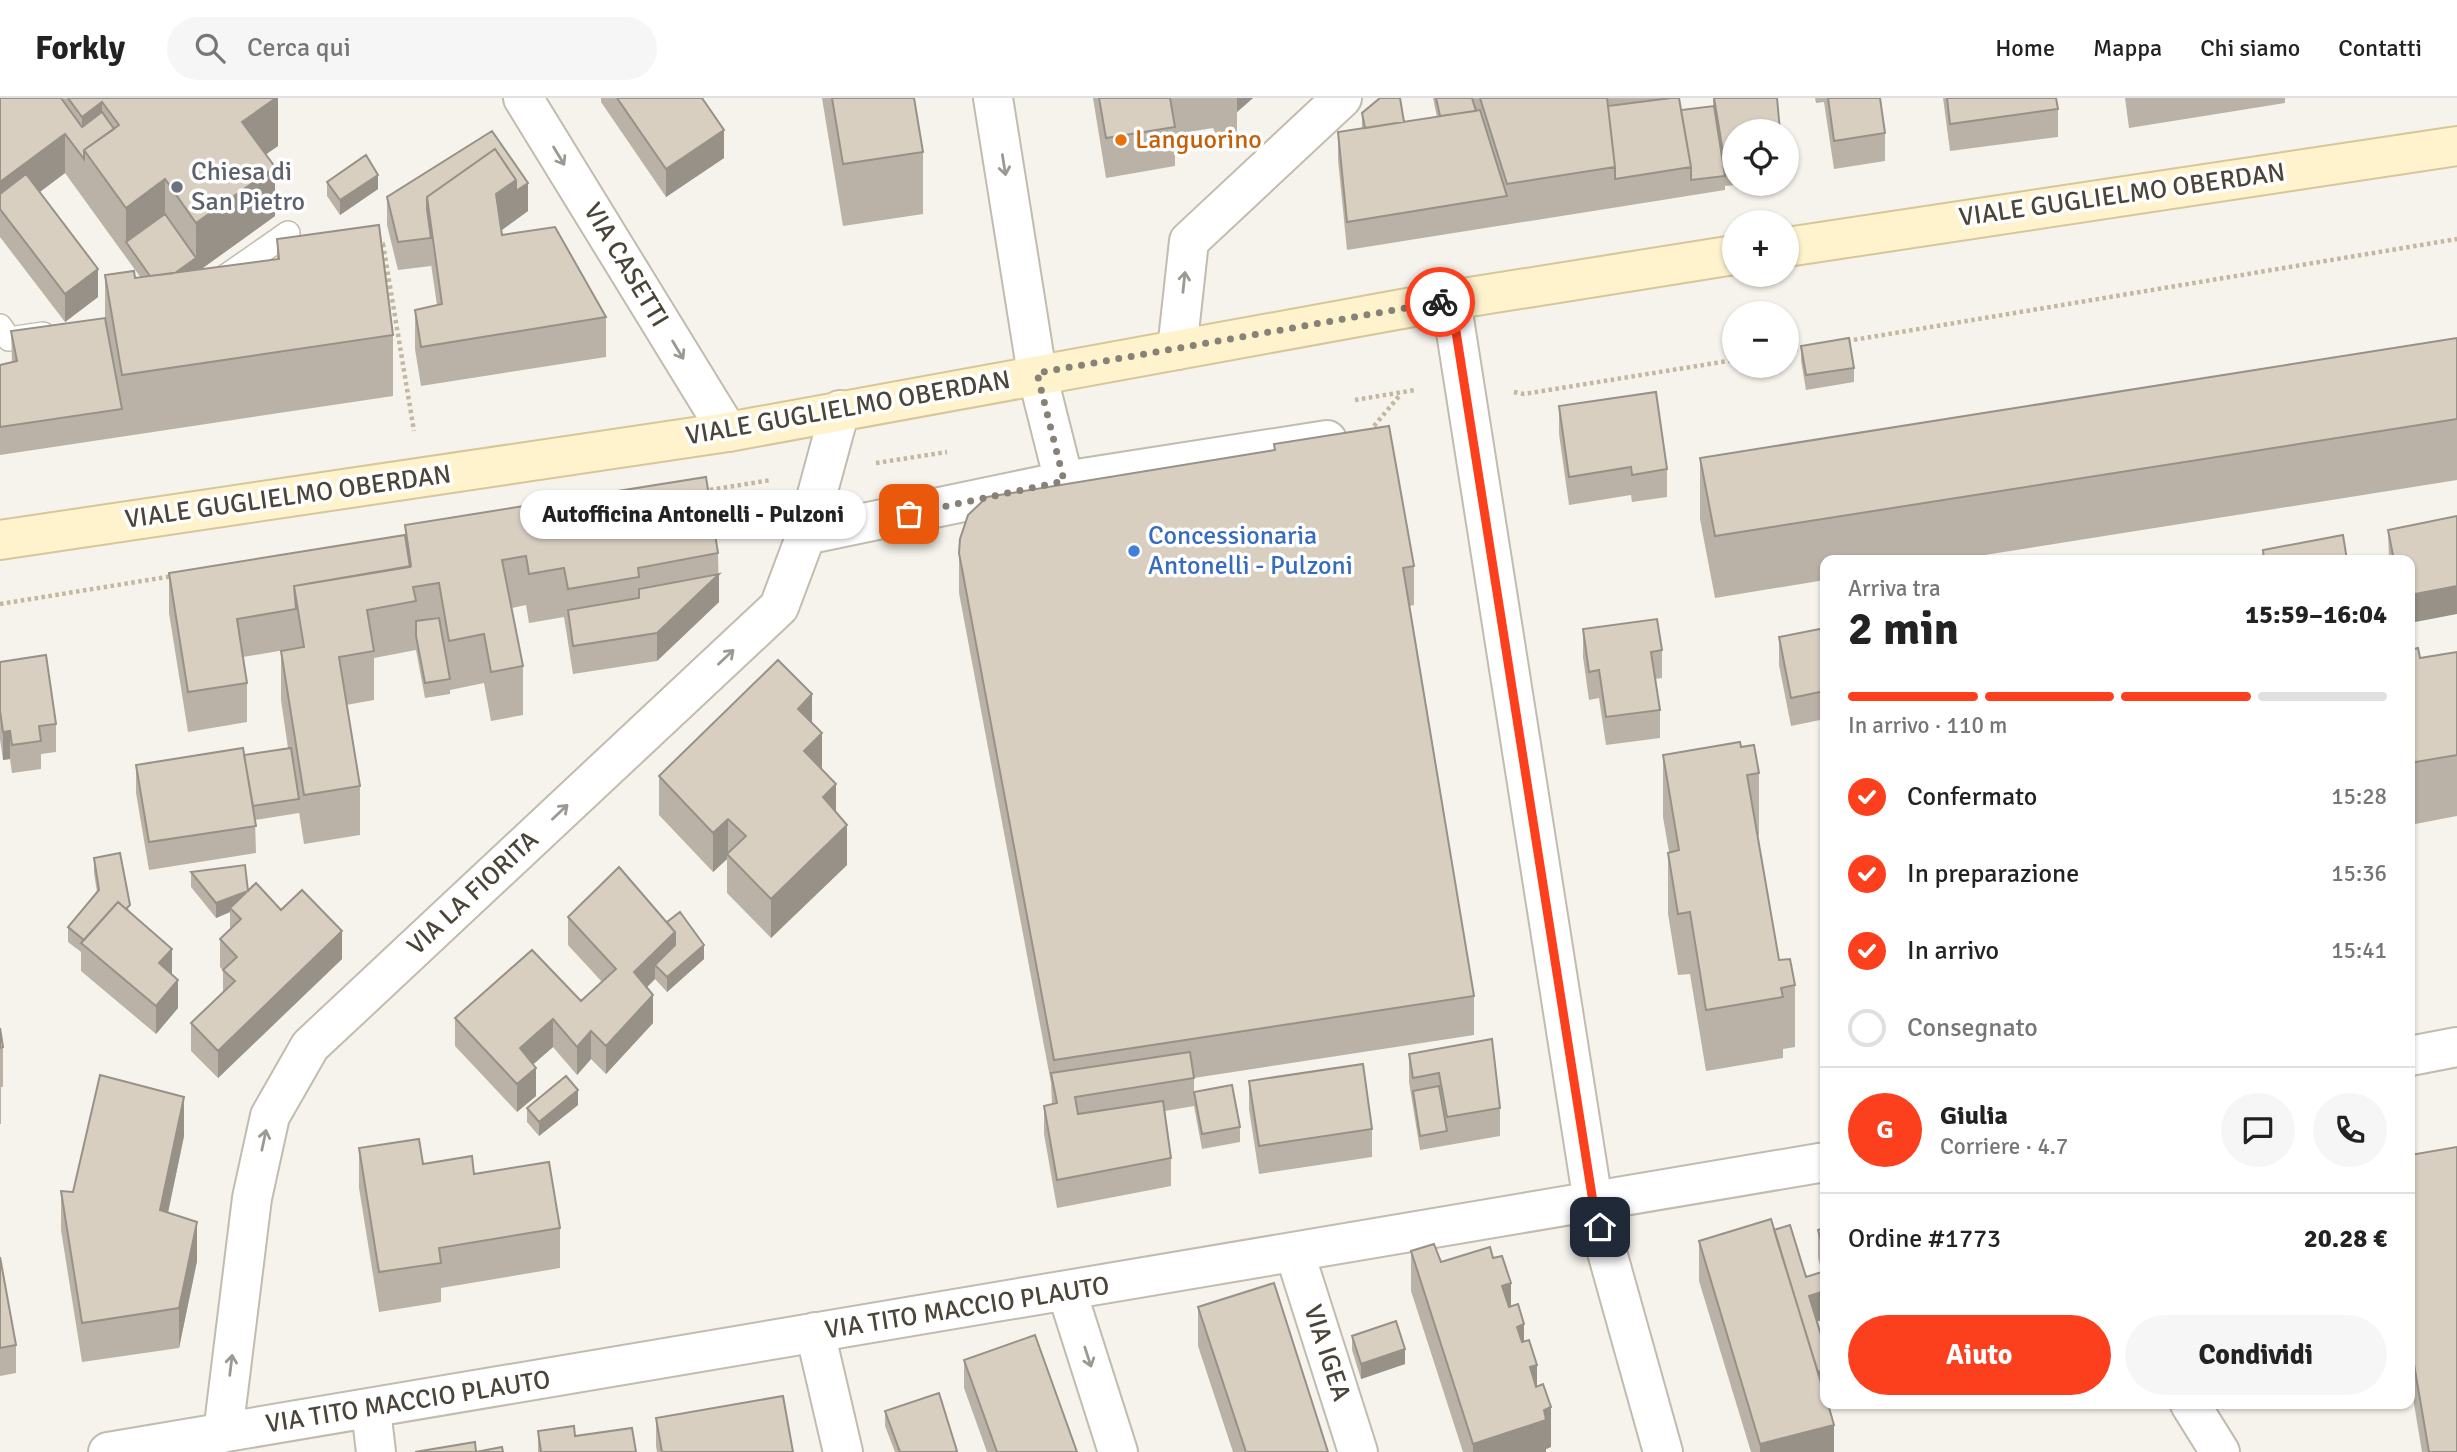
<!DOCTYPE html>
<html lang="it">
<head>
<meta charset="utf-8">
<style>
	body { margin:0; font-family:Signika,sans-serif; background:#f6f6f6; color:#222; height:100vh; display:flex; flex-direction:column; font-size:26px; white-space:nowrap }
	* { box-sizing:border-box; margin:0 }
	p { font-size:23px; color:#767676 }
	.icon { flex:none; width:38px; height:38px; fill:none; stroke:currentColor; stroke-width:2; stroke-linecap:round; stroke-linejoin:round }
	.map { position:relative; flex:1; overflow:hidden }
	.panel { position:absolute; left:1820px; top:457px; width:595px; height:854px; display:flex; flex-direction:column; background:#fff; border-radius:14px; box-shadow:0 2px 5px #0004 }
	.panel>* { flex:none }
	.tools { position:absolute; left:1722px; top:21px; display:grid; gap:14px }
	.tools a { display:grid; place-items:center; width:77px; height:77px; border-radius:50%; background:#fff; box-shadow:0 2px 5px #0004; font-size:35px }
	.pin { position:absolute; display:grid; place-items:center; width:60px; height:60px; color:#fff; margin:-30px; border-radius:14px; box-shadow:0 4px 10px #0006 }
	.courier { position:absolute; display:grid; place-items:center; width:70px; height:70px; margin:-35px; border:5px solid #fc3f1d; border-radius:50%; background:#fff; color:#222; box-shadow:0 2px 9px #0007 }
	.bubble { position:absolute; height:49px; border-radius:24px; background:#fff; box-shadow:0 2px 5px #0004; font-size:23px; font-weight:700; line-height:49px; text-align:center }
	.head em { font-style:normal; font-weight:700 }
	.head div { display:flex; flex-direction:column-reverse }
	.head { display:flex; align-items:center; justify-content:space-between; height:119px; padding:0 28px }
	h1 { font-size:46px; font-weight:700; line-height:52px }
	.bar { display:grid; grid-template-columns:repeat(4,1fr); gap:10px 7px; align-content:center; height:84px; padding:0 28px }
	.bar i { height:9px; border-radius:5px; background:#e0e0e0 }
	.bar .active { background:#fc3f1d }
	.bar p { grid-column:span 4 }
	.line { display:flex; align-items:center; gap:18px; padding:0 28px; border-top:2px solid #e0e0e0 }
	.line div { flex:1 }
	.round { display:grid; place-items:center; flex:none; width:74px; height:74px; border-radius:37px; background:#f6f6f6 }
	ol { padding:0 28px; list-style:none }
	li { display:flex; align-items:center; gap:21px; height:77px }
	li p { margin-inline-start:auto }
	li .icon { padding:7px; border-radius:50%; background:#fc3f1d; color:#fff; stroke-width:4 }
	li:last-child { color:#767676 }
	li i { width:38px; height:38px; border:4px solid #e0e0e0; border-radius:50% }
	.primary-button { display:flex; gap:14px; margin-top:auto; padding:14px 28px }
	.primary-button a { flex:1; height:80px; border-radius:42px; background:#fc3f1d; color:#fff; font-size:28px; font-weight:700; line-height:80px; text-align:center }
	.primary-button a+a { background:#f6f6f6; color:#222 }
	header { display:flex; align-items:center; gap:42px; box-sizing:border-box; height:98px; padding:0 35px; background:#fff; border-bottom:2px solid #e0e0e0 }
	header strong { font-size:33px }
	nav { display:flex; gap:38px; margin-inline-start:auto; font-size:24px }
	.search { width:490px; height:63px; background:#f6f6f6; display:flex; align-items:center; gap:18px; box-sizing:border-box; padding:0 24px; border-radius:38px; color:#767676; font-size:26px }
	.map>svg:first-child { display:block }
	.lines { fill:none; stroke-linecap:round; stroke-linejoin:round }
	.lane-casing { stroke:#c2bbae; stroke-width:26 }
	.street-casing { stroke:#c2bbae; stroke-width:42 }
	.secondary-casing { stroke:#d6c79b; stroke-width:42 }
	.path { stroke:#c4b79f; stroke-width:4.5; stroke-dasharray:3.5 3.5; stroke-linecap:butt }
	.lane { stroke:#fff; stroke-width:23 }
	.street { stroke:#fff; stroke-width:38 }
	.secondary { stroke:#fff3cd; stroke-width:38 }
	.wall { fill:#bab2a6 }
	.shaded-wall { fill:#979187 }
	.building { fill:#d8cfc1; stroke:#979187; stroke-width:2 }
	.oneway { stroke:#9c9892 }
	.done { stroke:#878178; stroke-width:7; stroke-dasharray:0 12.6 }
	.route { stroke:#fc3f1d; stroke-width:9 }
	.food-dot { fill:#e8710a; stroke:#fff; stroke-width:2.5 }
	.worship-dot { fill:#6b7280; stroke:#fff; stroke-width:2.5 }
	.shop-dot { fill:#3f7fe0; stroke:#fff; stroke-width:2.5 }
	.labels { text-anchor:middle; dominant-baseline:central; stroke-width:7; stroke-linejoin:round; paint-order:stroke }
	.food-label { font-size:26px; fill:#c56008; stroke:#fff; text-anchor:start }
	.worship-label { font-size:26px; fill:#5b616d; stroke:#fff; text-anchor:start }
	.street-label { font-size:26px; fill:#4b4439; stroke:#fff }
	.shop-label { font-size:26px; fill:#366cbe; stroke:#fff; text-anchor:start }
</style>
</head>
<body>
<header>
<strong>Forkly</strong>
<div class="search"><svg class="icon" aria-label="search" viewBox="0 0 24 24"><circle cx="10" cy="10" r="6"/><path d="M15 15l6 6"/></svg>Cerca qui</div>
<nav><a>Home</a><a>Mappa</a><a>Chi siamo</a><a>Contatti</a></nav>
</header>
<div class="map">
<svg width="2457" height="1354" viewBox="0 0 2457 1354">
	<rect width="100%" height="100%" fill="#f6f3ec"/>
	<g class="lines">
		<defs>
			<path id="lane" d="M219,183L288,135
				M0,228L9,241L43,236"/>
			<path id="street" d="M523,0L728,334
				M993,0L1037,276L1064,383
				M1451,202L1593,1104L1663,1354
				M1177,252L1189,143L1342,0
				M806,437L1064,383L1327,342
				M2410,958L2457,949
				M1295,1156L1358,1354
				M1067,1194L1118,1354
				M815,1234L843,1354
				M2190,1306L2220,1354
				M371,1312L376,1354
				M223,1335L252,1100L270,1018L310,948L779,509L806,437L840,312
				M108,1354L1825,1064"/>
			<path id="secondary" d="M1787,149L2457,48
				M0,442L728,334L1451,202L1734,157"/>
		</defs>
		<use href="#lane" class="lane-casing"/>
		<use href="#street" class="street-casing"/>
		<use href="#secondary" class="secondary-casing"/>
		<path class="path" d="M376,145L383,146L414,333
			M1847,243L2457,141
			M1787,253L1804,250
			M1514,294L1524,296L1734,262
			M1355,302L1415,292
			M1374,328L1400,297
			M876,365L947,354
			M703,393L771,382
			M0,506L173,478"/>
		<use href="#lane" class="lane"/>
		<use href="#street" class="street"/>
		<use href="#secondary" class="secondary"/>
	</g>
	<path class="wall" d="M0,0H278V48L265,56L275,118L200,172L277,161V141L393,237V298L0,357V267L12,264L11,233L105,220V177L135,180H141L65,75L40,94L98,199L65,224L0,139Z
		M601,0H702L724,60L666,99L601,4Z
		M822,0H914L923,54V116L843,128Z
		M1093,0H1253L1237,14V35L1217,38L1213,30L1175,36V68L1106,80Z
		M1433,0H1679L1681,12L1713,8V0H1777L1734,33V86H1746L1725,88V92L1347,152L1338,62V34L1362,30V15L1404,24L1437,19Z
		M1815,0H1880L1885,35V63L1834,71L1824,4L1816,5Z
		M1943,0H2056L2058,11V39L1950,53Z
		M2125,0H2285V5L2129,30Z
		M327,84L378,91L340,117L327,98Z
		M387,99L528,113L502,132V137L606,219V259L421,288L415,251V212L437,207L431,166V168L398,172L387,127Z
		M2457,240V382L1953,462H1825V482L1715,500L1700,421V360Z
		M1801,248L1854,270V284L1806,292L1801,263Z
		M1559,308L1667,371V399L1632,404L1631,397L1569,407L1559,336Z
		M1274,346L1414,468V507L1410,508L1474,898V937L1194,980V994L1240,1029V1044L1202,1051L1194,1008L1165,1013L1171,1060V1088L1057,1110L1044,1036V1008L1052,1006L1051,985L959,495V455L1274,352Z
		M405,427L718,455L719,504L657,563L573,576L564,519L529,525L526,507L512,510L523,568V617L491,623L484,585L450,592V596L425,600L416,552L374,560V602L346,607L360,688V737L304,746L299,714V715L255,722L256,755L149,772L136,695V667L244,657L288,650L281,602V553L296,550V549V550L243,559L247,585V624L188,634L169,515V475L405,437Z
		M2388,432L2410,462H2389Z
		M1825,530V621L1791,628L1779,567V539Z
		M1583,531L1662,552V580L1655,581L1660,612V640L1606,647L1599,600L1589,602L1583,559Z
		M2410,552L2420,560L2457,554V718L2410,727Z
		M0,564L56,626V654L41,656V671L12,675L10,661L3,662L0,641Z
		M812,624L822,672L836,715L847,767L771,840L727,795V761L713,774L659,717V678Z
		M1741,649L1759,675V737H1757L1779,862L1795,887V949L1783,951V960L1706,973L1690,876L1678,877L1668,816V755L1669,754L1663,719V657Z
		M94,760L172,876L178,910L156,936L81,873V854L68,844V829L97,794L94,775Z
		M191,774L248,793L281,812L342,861L218,980L191,953V925L223,894V872L220,869V841L230,831V814L216,820L191,789Z
		M568,819L667,824L704,861L667,894L655,881L647,889L653,925L606,976L591,961L577,977L553,949L533,966L536,998L517,1014L455,948V920L581,903L602,884L568,847Z
		M0,930L3,949V989H1V1026H0Z
		M1409,956L1500,1010V1038L1420,1052L1409,984Z
		M1249,983L1372,1031V1059L1259,1076L1249,1011Z
		M578,1007L539,1038L527,1024V1010Z
		M184,1038L168,1115L197,1163L179,1250L82,1264L61,1132V1093L73,1094Z
		M359,1050L423,1066L474,1076L560,1130V1170L441,1190V1204L379,1214L359,1090Z
		M2410,1057L2457,1354H2422L2410,1282Z
		M1825,1129V1221L1817,1223L1825,1306L1834,1354H1751L1699,1183V1143L1774,1132L1806,1179L1822,1174L1818,1160V1132Z
		M1411,1153L1441,1164L1511,1209L1524,1244L1537,1289L1551,1349L1546,1351V1354H1463L1411,1193Z
		M0,1159L16,1247V1275L0,1278Z
		M1198,1209L1328,1354H1233L1198,1248Z
		M1352,1238L1405,1266L1361,1281L1352,1252Z
		M964,1262L1077,1354H987L964,1290Z
		M885,1313L957,1354H895L885,1328Z
		M656,1320L793,1354H657L656,1348Z
		M538,1333L636,1354H538Z"/>
	<path class="shaded-wall" d="M276,0H278V48L242,73V24Z
		M1237,0H1253L1237,14Z
		M102,4V49L84,52L82,59V19Z
		M724,32V60L666,99V71Z
		M65,36V75L6,119L0,111V84Z
		M275,69V118L157,203V188L196,160V125Z
		M378,77V91L340,117V102Z
		M165,81V130L126,144V110Z
		M516,82L528,85V113L496,136V96Z
		M98,171V199L65,224V196Z
		M719,476V504L657,563V535Z
		M2457,488V516L2410,525V497Z
		M812,596V636L798,611Z
		M10,633V661L3,662V634Z
		M822,635V674L804,653Z
		M836,686V726L823,699Z
		M728,721V757L727,756V761L713,774V735Z
		M847,727V767L771,840V801Z
		M248,793L230,810V814L216,820V805Z
		M342,833V861L218,980V953Z
		M675,834V861L655,867V881L634,902V874Z
		M704,847V861L667,894V879Z
		M172,851V879L159,865Z
		M178,882V910L156,936V908Z
		M653,897V925L606,976V948Z
		M553,921V949L520,978V950Z
		M591,933V961L577,977V949Z
		M536,970V998L517,1014V986Z
		M578,992V1007L539,1038V1024Z
		M184,999V1038L160,1152V1112Z
		M197,1124V1163L179,1250V1210Z
		M1511,1185V1225L1502,1188Z
		M1825,1193V1221L1809,1226V1198Z
		M1524,1226V1265L1517,1229Z
		M1405,1251V1266L1361,1281V1266Z
		M1537,1267V1306L1530,1269Z
		M1825,1272V1300L1814,1275Z
		M2015,1306H2034L2015,1311Z
		M1551,1309V1349L1546,1351V1354H1473V1346Z
		M1834,1327V1354H1760V1346Z"/>
	<path class="building" d="M0,0H61L82,29L102,14L114,31L84,52V61L65,36L0,84Z
		M68,0H276L242,24L275,69L196,125L165,81L126,110L84,52L119,27L102,4L82,19Z
		M617,0H702L724,32L666,71Z
		M832,0H914L923,54L843,66Z
		M1099,0H1170L1175,29L1106,40Z
		M1380,0H1400L1404,24L1365,30L1362,15Z
		M1436,0H1472L1476,13L1440,18Z
		M1480,0H1607L1615,69L1507,86Z
		M1671,0H1679L1691,69L1615,81V69L1608,8Z
		M1714,0H1777L1780,33H1734V59L1724,60Z
		M1828,0H1880L1885,35L1834,43Z
		M1947,0H2056L2058,11L1950,26Z
		M1714,8L1725,78L1691,82V69L1681,12Z
		M1480,12L1507,98L1347,124L1338,34Z
		M492,33L528,85L516,93V82L495,51L427,99V111L431,140L398,144L387,99Z
		M495,51L516,82L496,96L502,137L555,129L606,219L421,249L415,212L442,206L427,99Z
		M366,57L378,77L340,102L327,84Z
		M26,76L98,171L65,196L0,111V96Z
		M165,116L196,160L175,175L150,178L126,144Z
		M379,127L393,237L122,277L105,177L134,173L135,180L279,161L277,141Z
		M105,220L122,311L0,329V267L17,263L11,233Z
		M1849,240L1854,270L1806,277L1801,248Z
		M2457,240V321L1715,438L1700,360Z
		M1656,294L1667,371L1632,377L1631,369L1569,379L1559,308Z
		M1389,328L1414,468L1403,470L1474,898L1054,962L959,455L960,441L968,417L987,399L1275,352L1274,346Z
		M706,379L718,455L638,470L639,479L568,491L564,470L529,476L526,458L502,462L523,568L491,574L484,536L449,543L439,485L413,489L416,503L367,512L374,553L339,559L360,688L304,697L281,553L304,549L294,488L411,468L405,427Z
		M2457,418V488L2410,497V462H2394L2388,432Z
		M405,437L410,469L294,488L296,511L237,521L247,585L188,594L169,475Z
		M2343,437L2347,462H2264L2263,452Z
		M719,476L657,535L573,548L568,512L639,500V491Z
		M439,520L450,581L425,585L416,538V523Z
		M1657,521L1662,552L1651,554L1660,612L1606,619L1599,572L1589,574L1583,531Z
		M1825,530V593L1791,600L1779,539Z
		M2418,550L2420,560L2457,554V657L2410,665V552Z
		M46,557L56,626L39,628L41,643L12,647L10,633L3,634L0,613V564Z
		M778,562L812,596L798,611L822,635L804,653L836,686L823,699L847,727L771,801L727,756L746,738L728,721L713,735L659,678Z
		M1740,644L1741,649L1754,647L1759,675L1747,677L1779,862L1790,861L1795,887L1781,890L1783,899L1706,912L1690,814L1678,816L1668,755L1679,752L1663,657Z
		M243,650L256,728L149,744L136,667Z
		M291,650L299,701L253,708L244,657Z
		M120,755L130,807L126,811L118,804L84,842L68,829L99,792L94,760Z
		M245,767L248,793L216,805L191,774Z
		M619,769L675,834L634,874L653,897L606,948L591,933L577,949L553,921L520,950L536,970L517,986L455,920L532,852L581,903L616,871L568,819Z
		M256,785L281,812L302,792L342,833L218,953L191,925L235,883L223,872L237,859L220,841L241,821L230,810Z
		M118,804L172,851L159,865L178,882L156,908L81,845Z
		M680,814L704,847L667,879L655,867L675,847V834L667,824Z
		M0,930L3,949L0,950Z
		M1492,941L1500,1010L1447,1019L1439,975L1413,980L1409,956Z
		M1190,954L1194,980L1075,999L1078,1016L1163,1003L1171,1060L1057,1082L1044,1008L1057,1005L1051,975Z
		M1363,966L1372,1031L1259,1048L1249,983Z
		M100,977L184,999L160,1112L197,1124L179,1210L82,1225L61,1093L73,1094Z
		M566,978L578,992L539,1024L527,1010Z
		M1232,987L1240,1029L1202,1036L1194,994Z
		M1439,988L1447,1033L1420,1038L1413,993Z
		M419,1041L423,1066L472,1058L474,1076L549,1064L560,1130L439,1150L441,1165L379,1174L359,1050Z
		M2457,1049V1354H2429L2410,1243V1057Z
		M1771,1121L1825,1298V1306H1828L1834,1327L1760,1346L1699,1143Z
		M1790,1127L1806,1179L1825,1173V1193L1809,1198L1825,1250V1272L1818,1274L1774,1132Z
		M1825,1129V1158L1818,1132Z
		M1434,1146L1441,1164L1490,1149L1493,1160L1502,1158L1511,1185L1502,1188L1509,1209L1518,1206L1524,1226L1517,1229L1522,1244L1529,1242L1537,1267L1530,1269L1536,1289L1543,1286L1551,1309L1544,1312L1546,1322L1473,1346L1411,1153Z
		M0,1159L16,1247L0,1250Z
		M1274,1185L1328,1354H1246L1198,1209Z
		M1396,1223L1405,1251L1361,1266L1352,1238Z
		M1035,1237L1077,1354H997L964,1262Z
		M939,1295L957,1353L954,1354H900L885,1313Z
		M783,1298L793,1354H662L656,1320Z
		M574,1328L575,1338L632,1330L636,1354H541L538,1333Z
		M475,1344L476,1354L502,1349L503,1354H415Z"/>
	<defs><path id="oneway-shaft" d="M-6 0H5M1.5-3L5.5 0L1.5 3" fill="none" stroke-width="1.6" stroke-linecap="round" stroke-linejoin="round" transform="scale(1.75)"/></defs>
	<g class="oneway">
		<use href="#oneway-shaft" transform="translate(559 58) rotate(59)"/>
		<use href="#oneway-shaft" transform="translate(1004 67) rotate(81)"/>
		<use href="#oneway-shaft" transform="translate(1184 184) rotate(-84)"/>
		<use href="#oneway-shaft" transform="translate(678 252) rotate(59)"/>
		<use href="#oneway-shaft" transform="translate(726 559) rotate(-43)"/>
		<use href="#oneway-shaft" transform="translate(560 714) rotate(-43)"/>
		<use href="#oneway-shaft" transform="translate(264 1042) rotate(-78)"/>
		<use href="#oneway-shaft" transform="translate(1088 1259) rotate(72)"/>
		<use href="#oneway-shaft" transform="translate(231 1267) rotate(-83)"/>
	</g>
	<g class="lines">
		<path class="done" d="M909,416L1064,383L1037,275L1440,204"/>
		<path class="route" d="M1440,204L1451,202L1593,1104L1600,1129"/>
	</g>
	<circle class="food-dot" cx="1121" cy="42" r="7"/>
	<circle class="worship-dot" cx="177" cy="89" r="7"/>
	<circle class="shop-dot" cx="1134" cy="453" r="7"/>
	<g class="labels">
		<g class="food-label">
			<text x="1135" y="42">Languorino</text>
		</g>
		<g class="worship-label">
			<text x="191" y="74">Chiesa di<tspan x="191" dy="30">San Pietro</tspan></text>
		</g>
		<g class="street-label">
			<text transform="translate(2122 97) rotate(-8)">VIALE GUGLIELMO OBERDAN</text>
			<text transform="translate(626 167) rotate(59)">VIA CASETTI</text>
			<text transform="translate(848 310) rotate(-10)">VIALE GUGLIELMO OBERDAN</text>
			<text transform="translate(288 399) rotate(-8)">VIALE GUGLIELMO OBERDAN</text>
			<text transform="translate(473 795) rotate(-43)">VIA LA FIORITA</text>
			<text transform="translate(967 1210) rotate(-9)">VIA TITO MACCIO PLAUTO</text>
			<text transform="translate(1327 1255) rotate(72)">VIA IGEA</text>
			<text transform="translate(408 1304) rotate(-9)">VIA TITO MACCIO PLAUTO</text>
		</g>
		<g class="shop-label">
			<text x="1148" y="438">Concessionaria<tspan x="1148" dy="30">Antonelli - Pulzoni</tspan></text>
		</g>
	</g>
</svg>
<div class="tools">
<a><svg class="icon" aria-label="locate" viewBox="0 0 24 24"><circle cx="12" cy="12" r="6"/><path d="M12 2v4M12 18v4M2 12h4M18 12h4"/></svg></a>
<a>+</a>
<a>−</a>
</div>
<div class="pin" style="left:909px;top:416px;background:#ea580c"><svg class="icon" aria-label="bag" viewBox="0 0 24 24"><path d="M5 8h14l-1 12H6zM9 8a3 3 0 0 1 6 0"/></svg></div>
<div class="pin" style="left:1600px;top:1129px;background:#1f2937"><svg class="icon" aria-label="home" viewBox="0 0 24 24"><path d="M3 11l9-7 9 7M6 9v11h12V9"/></svg></div>
<div class="courier" style="left:1440px;top:204px"><svg class="icon" aria-label="bike" viewBox="0 0 24 24"><circle cx="6" cy="16" r="4"/><circle cx="18" cy="16" r="4"/><path d="M6 16l4-8h5l3 8M10 8l3 8H6M13 5h3"/></svg></div>
<div class="bubble" style="left:520px;top:392px;width:346px">Autofficina Antonelli - Pulzoni</div>
<section class="panel">
<div class="head"><div><h1>2 min</h1><p>Arriva tra</p></div><em>15:59–16:04</em></div>
<div class="bar"><i class="active"></i><i class="active"></i><i class="active"></i><i></i><p>In arrivo · 110 m</p></div>
<ol>
<li><svg class="icon" aria-label="check" viewBox="0 0 24 24"><path d="M5 12l5 5 9-10"/></svg>Confermato<p>15:28</p></li>
<li><svg class="icon" aria-label="check" viewBox="0 0 24 24"><path d="M5 12l5 5 9-10"/></svg>In preparazione<p>15:36</p></li>
<li><svg class="icon" aria-label="check" viewBox="0 0 24 24"><path d="M5 12l5 5 9-10"/></svg>In arrivo<p>15:41</p></li>
<li><i></i>Consegnato</li>
</ol>
<div class="line" style="height:126px"><b class="round" style="background:#fc3f1d;color:#fff">G</b><div><b>Giulia</b><p>Corriere · 4.7</p></div><a class="round"><svg class="icon" aria-label="chat" viewBox="0 0 24 24"><path d="M4 5h16v11H9l-5 4z"/></svg></a><a class="round"><svg class="icon" aria-label="phone" viewBox="0 0 24 24"><path d="M5 4h4l2 5-3 2q2 4 5 5l2-3 5 2v4C11 20 4 13 5 4z"/></svg></a></div>
<div class="line" style="height:91px"><div>Ordine #1773</div><b>20.28 €</b></div>
<div class="primary-button"><a>Aiuto</a><a>Condividi</a></div>
</section>
</div>
</body>
</html>
